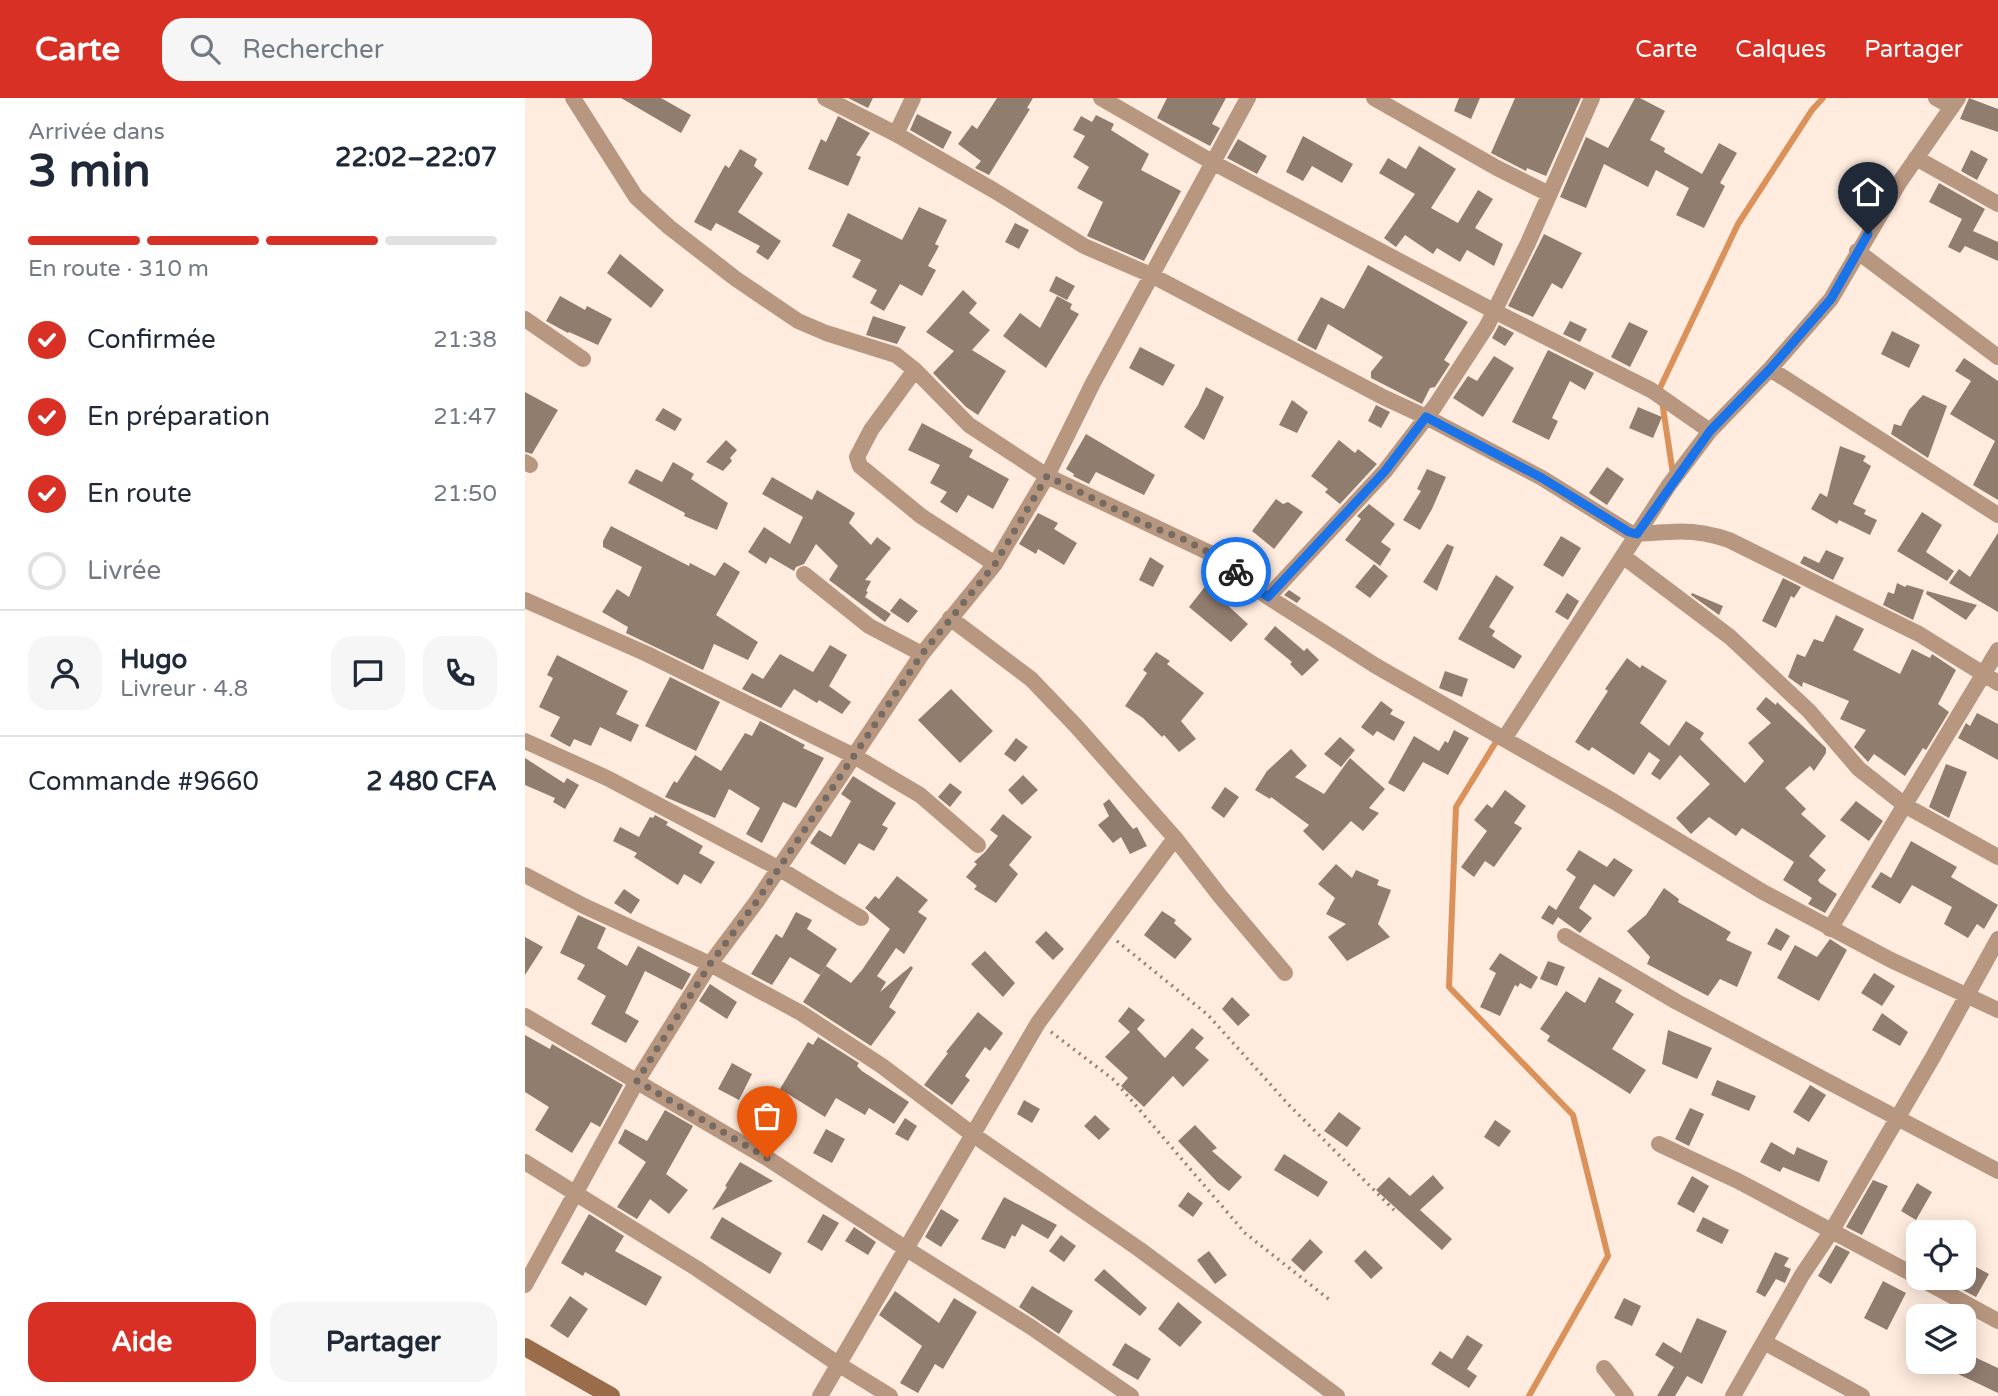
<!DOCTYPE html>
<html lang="fr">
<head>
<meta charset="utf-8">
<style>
	body { margin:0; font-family:"Varela Round",sans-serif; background:#f6f6f7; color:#1f2937; height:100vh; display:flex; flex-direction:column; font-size:26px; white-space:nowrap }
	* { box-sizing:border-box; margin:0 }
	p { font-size:23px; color:#747a83 }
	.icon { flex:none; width:38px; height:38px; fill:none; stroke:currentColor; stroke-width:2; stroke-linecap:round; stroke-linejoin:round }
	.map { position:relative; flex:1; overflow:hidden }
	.sheet { display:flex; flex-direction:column; background:#fff; width:525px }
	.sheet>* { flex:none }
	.buttons { position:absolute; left:1381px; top:1122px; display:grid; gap:14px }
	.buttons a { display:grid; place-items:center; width:70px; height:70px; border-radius:14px; background:#fff; box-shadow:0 4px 18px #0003; font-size:35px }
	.pin { position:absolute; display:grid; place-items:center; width:60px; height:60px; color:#fff; margin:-72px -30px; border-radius:50% 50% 50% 0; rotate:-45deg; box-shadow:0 0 7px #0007 }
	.pin .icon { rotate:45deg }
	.courier { position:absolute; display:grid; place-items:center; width:70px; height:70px; margin:-35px; border:5px solid #1a73e8; border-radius:50%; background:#fff; color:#222; box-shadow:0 2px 9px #0007 }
	.head em { font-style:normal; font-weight:700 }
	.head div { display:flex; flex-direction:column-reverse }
	.head { display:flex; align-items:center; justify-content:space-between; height:119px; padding:0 28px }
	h1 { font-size:46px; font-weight:700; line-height:52px }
	.bar { display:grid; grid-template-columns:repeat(4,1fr); gap:10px 7px; align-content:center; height:84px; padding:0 28px }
	.bar i { height:9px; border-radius:5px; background:#e0e1e3 }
	.bar .current { background:#d93025 }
	.bar p { grid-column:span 4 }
	.line { display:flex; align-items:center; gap:18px; padding:0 28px; border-top:2px solid #e0e1e3 }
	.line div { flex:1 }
	.round { display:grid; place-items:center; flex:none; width:74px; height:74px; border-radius:21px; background:#f6f6f7 }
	ol { padding:0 28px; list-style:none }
	li { display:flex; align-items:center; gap:21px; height:77px }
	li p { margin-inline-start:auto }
	li .icon { padding:7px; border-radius:50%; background:#d93025; color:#fff; stroke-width:4 }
	li:last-child { color:#747a83 }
	li i { width:38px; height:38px; border:4px solid #e0e1e3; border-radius:50% }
	.cta { display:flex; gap:14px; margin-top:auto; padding:14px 28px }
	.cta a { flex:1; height:80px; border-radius:21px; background:#d93025; color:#fff; font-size:28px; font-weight:700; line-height:80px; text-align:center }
	.cta a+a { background:#f6f6f7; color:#1f2937 }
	header { display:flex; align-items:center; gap:42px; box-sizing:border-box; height:98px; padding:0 35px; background:#d93025; color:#fff }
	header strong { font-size:33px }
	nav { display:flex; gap:38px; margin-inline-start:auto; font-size:24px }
	.search { width:490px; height:63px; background:#f6f6f7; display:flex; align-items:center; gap:18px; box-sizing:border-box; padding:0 24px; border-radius:21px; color:#747a83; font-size:26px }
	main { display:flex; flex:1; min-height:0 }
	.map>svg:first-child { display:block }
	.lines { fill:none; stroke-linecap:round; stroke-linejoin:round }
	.stream { stroke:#da925a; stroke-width:6 }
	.building { fill:#917d6e }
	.path { stroke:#8d8076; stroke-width:3.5; stroke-dasharray:2 5; stroke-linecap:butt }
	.street { stroke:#b89780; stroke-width:16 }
	.secondary { stroke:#9a6c49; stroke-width:18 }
	.done { stroke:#766b62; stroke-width:7; stroke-dasharray:0 12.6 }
	.route { stroke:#1a73e8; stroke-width:9 }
</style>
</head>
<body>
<header>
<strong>Carte</strong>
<div class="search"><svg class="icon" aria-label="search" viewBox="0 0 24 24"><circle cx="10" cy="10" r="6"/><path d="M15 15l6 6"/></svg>Rechercher</div>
<nav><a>Carte</a><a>Calques</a><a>Partager</a></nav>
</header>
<main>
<section class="sheet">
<div class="head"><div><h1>3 min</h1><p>Arrivée dans</p></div><em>22:02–22:07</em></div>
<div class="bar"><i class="current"></i><i class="current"></i><i class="current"></i><i></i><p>En route · 310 m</p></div>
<ol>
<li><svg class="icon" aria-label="check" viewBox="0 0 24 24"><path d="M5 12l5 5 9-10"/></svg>Confirmée<p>21:38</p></li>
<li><svg class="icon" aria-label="check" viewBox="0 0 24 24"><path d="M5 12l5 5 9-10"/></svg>En préparation<p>21:47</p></li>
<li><svg class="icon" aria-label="check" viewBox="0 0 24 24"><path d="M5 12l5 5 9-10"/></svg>En route<p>21:50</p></li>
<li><i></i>Livrée</li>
</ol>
<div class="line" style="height:126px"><a class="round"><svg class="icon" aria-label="person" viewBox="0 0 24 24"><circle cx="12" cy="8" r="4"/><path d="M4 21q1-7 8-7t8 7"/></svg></a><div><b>Hugo</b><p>Livreur · 4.8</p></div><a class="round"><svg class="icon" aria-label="chat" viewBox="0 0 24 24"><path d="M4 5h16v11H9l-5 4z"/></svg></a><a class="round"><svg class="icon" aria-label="phone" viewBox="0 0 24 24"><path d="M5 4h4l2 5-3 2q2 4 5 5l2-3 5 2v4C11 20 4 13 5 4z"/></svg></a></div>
<div class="line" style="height:91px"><div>Commande #9660</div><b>2 480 CFA</b></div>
<div class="cta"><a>Aide</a><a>Partager</a></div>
</section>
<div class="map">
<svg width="1473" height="1298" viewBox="0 0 1473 1298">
	<rect width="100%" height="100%" fill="#ffecdf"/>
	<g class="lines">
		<path class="stream" d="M1148,376L1135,290L1213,126L1287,12L1298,0
			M974,639L931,709L924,889L1048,1017L1083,1158L1004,1298"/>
	</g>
	<path class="building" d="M96,0H136L166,17L156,35Z
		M323,0H348L343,10Z
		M472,0H508L502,10L505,11L464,77L450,70L456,63L433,46L447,27L452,31Z
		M642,0H701L687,26L695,30L685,48L632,20Z
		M934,0H955L946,21L929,13Z
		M990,0H1056L1021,78L1002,70L1001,73L966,55Z
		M1110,0H1115L1140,13L1125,42L1140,50L1139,54L1177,76L1194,45L1212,55L1195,85L1200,88L1179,130L1151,117L1164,90L1131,72L1123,89L1079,66L1061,110L1035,99L1061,39L1083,50Z
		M1444,0L1473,11V34L1435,21Z
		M392,16L427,34L418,51L385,32Z
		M571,17L589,26L586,32L624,56L616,72L656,93L619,163L562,138L578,104L552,90L564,69L548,59L560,38L548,32L556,18L567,24Z
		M313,18L345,35L331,57L336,59L323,88L283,71L296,41L301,44Z
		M778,38L828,66L817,85L787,68L778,83L761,74Z
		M713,41L742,58L732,76L702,60Z
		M894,48L931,71L906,110L933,125L953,92L968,101L950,130L978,146L969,168L942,152L935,164L912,150L908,156L880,137L871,149L859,140L890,96L854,75L863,60L881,71Z
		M215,51L232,61L229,68L238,75L213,114L256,143L243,162L231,154L235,148L191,125L186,133L169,124L200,67L204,70Z
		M1446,52L1463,61L1452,82L1436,73Z
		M1414,85L1460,111L1448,133L1473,144V163L1440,148L1435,155L1423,149L1437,121L1404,104Z
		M394,109L422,122L410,146L414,148L403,168L411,172L397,198L375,186L359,213L345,205L352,192L327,179L336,162L307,148L323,115L377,142Z
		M490,125L504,132L494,151L480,144Z
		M1019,136L1057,155L1037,191L1027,185L1008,219L983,208Z
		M95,156L139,192L126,210L82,175Z
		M843,167L943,224L919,262L925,266L910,289L905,290L897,306L846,280V274L858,259L803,226L791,252L772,242L796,199L819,211Z
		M531,178L550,188L542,202L524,193Z
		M438,192L452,205L444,215L465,232L447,252L481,273L453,317L441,309L408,275L429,253L401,234Z
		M35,198L60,212L62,208L87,221L73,247L44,234L43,235L21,223Z
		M532,198L547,206L545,211L554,216L521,270L478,238L495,215L515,230Z
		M348,218L381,229L372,246L341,237Z
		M1045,223L1062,231L1055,244L1038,236Z
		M1104,224L1123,233L1105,269L1086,259Z
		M974,227L989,235L980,248L967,240Z
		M1367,233L1395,247L1384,270L1356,256Z
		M615,249L650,267L638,288L604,270Z
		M1023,252L1069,275L1060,292L1045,283L1027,320L1033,323L1024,342L987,324Z
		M969,258L989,270L958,319L928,300L943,278L952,283Z
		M1439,260L1473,283V402L1448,387L1470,343L1425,316L1446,283L1430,273Z
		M681,289L699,299L679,342L659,329L673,307Z
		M0,294L33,312L7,356L0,354Z
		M1398,297L1422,308L1403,360L1366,336L1369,326L1376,328L1384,312Z
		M767,302L783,314L772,335L754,327Z
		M851,307L865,314L856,330L843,323Z
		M1113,309L1137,319L1128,340L1104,330Z
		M138,310L157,321L150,333L130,322Z
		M397,325L448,352L444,359L484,381L468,411L443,397L432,415L415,404L422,394L405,385L415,367L383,352Z
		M561,336L630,377L619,397L571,374L564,386L548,378L549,376L541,371Z
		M201,342L212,352L205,360L207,363L198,373L181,364Z
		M814,342L830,355L833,351L852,366L815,406L800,394L803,391L786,378Z
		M1315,348L1341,358L1338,363L1346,368L1328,406L1341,412L1339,416L1352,422L1345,437L1314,422L1312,426L1286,411L1295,395L1302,399Z
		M148,364L169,376L166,381L203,405L192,432L159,418L160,415L103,385L111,371L137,384Z
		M1082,369L1099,381L1082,407L1064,395Z
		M902,371L921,379L907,411L895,432L878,422L896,393L892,391Z
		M247,379L287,402L292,392L330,415L324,425L346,447L352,439L366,450L340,482L346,483L341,493L343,494L340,499L366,516L360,524L304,482L313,468L291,446L279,466L271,469L269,473L245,459L241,466L223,454L239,429L265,446L278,419L237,396Z
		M751,401L758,406L763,404L778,414L749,451L727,433Z
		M844,406L870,426L856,444L866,451L855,468L820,442L836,421L832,418Z
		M1397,414L1417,427L1401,454L1429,473L1422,483L1372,453Z
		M513,415L533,425L529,431L552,445L539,467L513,451L511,456L494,446Z
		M86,428L164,468L165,465L190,478L199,464L215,474L191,517L233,544L223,562L189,546L178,572L101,535L103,529L77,514L92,491L104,499L117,469L78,449V443Z
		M1473,435V514L1424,485L1434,471L1445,479Z
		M1036,438L1056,450L1038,479L1018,467Z
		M922,446L929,449L912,493L898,484Z
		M1301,452L1319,460L1308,482L1275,465L1279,458L1294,465Z
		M625,459L639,468L628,489L614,482Z
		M849,466L863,478L845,500L830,489Z
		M971,477L989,489L964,529L970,533L967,538L997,558L989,571L933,541Z
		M1258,480L1276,489L1269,500L1266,498L1251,530L1237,523Z
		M1372,485L1380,489L1382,487L1399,492L1388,522L1358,507L1363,494L1369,496Z
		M682,486L702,500L699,504L723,526L706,544L664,509Z
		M764,492L776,500L772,505L759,497Z
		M1402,493L1452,507L1441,522L1401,496Z
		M1042,495L1054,503L1043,522L1030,514Z
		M1167,495L1198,508L1194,517L1166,497Z
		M375,500L393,513L383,525L365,513Z
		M1311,517L1339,531L1328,552L1375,576L1387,551L1405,560L1407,556L1431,572L1413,606L1424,614L1401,652L1398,650L1380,678L1349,656L1343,664L1329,649L1341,632L1315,621L1324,603L1278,584L1277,589L1263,579L1272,556L1280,559L1289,541L1298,544Z
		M750,528L779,553L782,550L794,562L777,578L765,566L767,564L739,541Z
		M305,547L322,557L304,588L326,604L317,616L294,602L292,605L269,591L256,610L217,591L227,575L238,581L255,556L288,574Z
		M631,554L645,563L642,566L679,595L656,623L671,641L654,654L639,637L637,639L618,620L600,608L622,575L618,572Z
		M32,557L103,593L91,616L114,627L106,644L75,629L66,648L49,641L45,649L25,638L35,619L14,609L28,580L22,577Z
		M1102,560L1115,570L1117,567L1142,583L1115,625L1144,648L1161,623L1179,635L1175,641L1220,685L1239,663L1223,645L1246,625L1231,611L1241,599L1251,607L1252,604L1301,650V655L1289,673L1285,668L1260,690L1281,711L1276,716L1301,738L1284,758L1301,772L1293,782L1295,785L1312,796L1300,815L1283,806L1287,800L1258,782L1269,764L1217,730L1211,738L1184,719L1166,736L1151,720L1185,686L1155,657L1135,682L1126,676L1135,662L1124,654L1109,677L1067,649L1064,653L1050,644L1083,593L1080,591Z
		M920,573L943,581L937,599L914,590Z
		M145,579L195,604L171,653L120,628Z
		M426,591L468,633L435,665L393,622Z
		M856,603L868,612L865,616L880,624L869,643L852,633L848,638L836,629Z
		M1452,615L1473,626V662L1433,640L1441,625L1445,628Z
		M235,623L280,647L278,650L299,660L271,710L258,704L237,745L221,736L235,710L204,691L190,720L140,699L149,683L152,685L170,657L196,673L220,635L227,638Z
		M929,632L944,640L923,677L898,664L879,694L863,685L889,638L914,653L920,643L923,645Z
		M815,639L830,652L816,669L799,656Z
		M491,640L503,649L490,664L479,656Z
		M766,651L782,668L770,679L799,696L825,660L860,691L844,710L854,715L838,733L826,723L798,753L778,733L784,727L746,699L745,701L730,692L742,673Z
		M0,660L39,685L42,680L54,687L40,711L28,704L30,700L0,687Z
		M1421,666L1442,674L1424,720L1404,709Z
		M498,677L513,692L497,707L483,692Z
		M328,678L371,705L357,727L363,730L349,753L334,745L320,767L285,745L294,732L306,739L326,703L316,696Z
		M425,685L437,694L425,709L413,699Z
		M700,689L714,699L699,720L686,710Z
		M980,692L1001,708L989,725L997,730L969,769L960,763L949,779L936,769L962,733L949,722L962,706L967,710Z
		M584,701L608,731L612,729L622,748L605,756L596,739L588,745L573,727L584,718L578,706Z
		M1331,703L1358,723L1344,743L1315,722Z
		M478,716L507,739L484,767L493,776L471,805L449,791L452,788L441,779L452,766L449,764L460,754L473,738L465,732Z
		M130,717L143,724L141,727L178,748L174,755L190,764L176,786L159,776L153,787L109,759L112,755L88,743L95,729L114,739L125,719L128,720Z
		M1386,743L1432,769L1426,779L1473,807L1459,831L1452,826L1443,840L1419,826L1427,809L1387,787L1375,806L1346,789L1356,774L1366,780Z
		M1054,752L1082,769L1089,760L1108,772L1089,799L1069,786L1054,810L1067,820L1055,835L1033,819L1028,827L1016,820L1024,807L1031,812L1051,779L1041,772Z
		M811,766L827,780L831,772L854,782L852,787L866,792L853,826L865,839L822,863L803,839L821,826L801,816L810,800L793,786Z
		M372,778L403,802L393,814L402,820L379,856L371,850L352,878L361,884L355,894L386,868L388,870L364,909L371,914L346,948L278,904L301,868L326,885L337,872L365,831L340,810L350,798L354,801Z
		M1139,790L1154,801L1153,804L1206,834L1201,842L1227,854L1212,889L1195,881L1183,898L1122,866L1125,859L1102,833L1121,817Z
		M99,791L115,802L106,816L89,805Z
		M637,813L651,822L649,825L667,841L650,861L619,837Z
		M271,814L287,822L282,831L312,851L295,877L265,859L247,887L226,876L251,836L257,840Z
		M53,817L81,830L72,850L102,868L113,848L166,876L157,892L120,873L100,915L114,923L101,945L66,926L81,898L52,881L60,867L35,855Z
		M1251,830L1265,838L1256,853L1242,846Z
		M521,833L539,851L528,862L510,844Z
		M0,839L18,849L0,877Z
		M1305,841L1322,852L1294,903L1252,880L1270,847L1292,859Z
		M460,853L490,885L478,899L446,866Z
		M975,855L1013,879L1006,891L995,885L993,889L990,887L975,918L955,909L971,875L964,871Z
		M1023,863L1040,869L1032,888L1015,881Z
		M1349,875L1370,888L1357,908L1336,895Z
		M1074,879L1097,892L1090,904L1109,916L1087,951L1121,972L1105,996L1022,943L1025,938L1015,931L1041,893L1060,905Z
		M185,886L212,904L202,921L174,903Z
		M707,899L725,917L713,928L697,911Z
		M604,909L620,922L612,931L640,960L667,930L679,940L670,950L684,962L658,989L648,978L619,1009L596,988L603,980L580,959L605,934L593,923Z
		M453,914L478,935L465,953L460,949L440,978L445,982L427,1007L399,987L423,955L421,954Z
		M1357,915L1383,934L1375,948L1347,932Z
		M1143,932L1187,950L1172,981L1137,966Z
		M0,937L25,951L27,946L98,987L75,1029L66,1024L47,1055L10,1032L24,1009L0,994Z
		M293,939L334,965L332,968L337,973L384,1004L369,1026L344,1010L340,1017L311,1000L300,1019L255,991L283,944L288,947Z
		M207,965L227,976L214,1002L193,991Z
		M1192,982L1231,998L1224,1013L1186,997Z
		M1285,987L1301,997L1284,1024L1268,1014Z
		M499,1002L515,1011L507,1025L492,1016Z
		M1165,1010L1179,1016L1164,1048L1150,1041Z
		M140,1012L168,1028L141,1076L163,1092L144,1116L125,1101L112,1121L92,1109L121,1064L93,1045L100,1031L122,1043Z
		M814,1014L836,1030L822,1049L799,1033Z
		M570,1017L585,1031L574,1042L559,1028Z
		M380,1020L392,1028L383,1043L370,1036Z
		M970,1022L986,1033L974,1049L959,1039Z
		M670,1027L692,1050L687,1053L717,1079L704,1093L693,1085L653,1043Z
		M301,1031L320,1041L307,1065L288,1055Z
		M1246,1044L1269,1057L1272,1049L1303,1063L1294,1084L1258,1069L1255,1074L1235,1064Z
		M759,1056L803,1084L793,1099L749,1072Z
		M215,1064L248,1083L187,1112L202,1089L200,1088Z
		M908,1077L919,1090L895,1112L927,1141L917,1152L851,1092L864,1079L885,1098Z
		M1167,1078L1184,1088L1169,1115L1152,1106Z
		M1348,1082L1363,1088L1337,1137L1321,1129Z
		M1392,1085L1407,1094L1391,1122L1376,1113Z
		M663,1094L678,1105L668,1119L653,1108Z
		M479,1099L532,1127L523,1141L497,1126L490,1139L487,1137L480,1151L456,1141Z
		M416,1111L434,1122L416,1149L400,1139Z
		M64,1116L99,1138L90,1153L137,1179L121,1208L60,1174L58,1178L36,1165Z
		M298,1116L314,1125L297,1153L282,1144Z
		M197,1119L257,1155L245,1176L185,1140Z
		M1178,1119L1204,1132L1197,1146L1171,1133Z
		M329,1129L351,1144L343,1157L320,1143Z
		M536,1137L551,1148L539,1164L524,1153Z
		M785,1141L798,1154L779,1174L766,1162Z
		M1311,1147L1325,1154L1306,1186L1293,1178Z
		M840,1152L858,1170L846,1181L829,1163Z
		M684,1153L702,1177L690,1186L672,1162Z
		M1250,1154L1264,1160L1259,1168L1266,1171L1260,1185L1251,1181L1240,1199L1231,1194Z
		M1438,1162L1464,1176L1451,1199L1415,1180H1438Z
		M579,1171L622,1210L615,1218L569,1182Z
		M1358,1183L1381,1195L1362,1232L1339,1220Z
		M507,1188L548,1213L534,1236L494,1209Z
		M370,1193L414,1225L429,1200L452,1214L418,1271L410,1266L393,1295L375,1285L397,1248L354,1217Z
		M45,1198L63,1211L43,1240L25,1228Z
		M1099,1200L1116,1208L1107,1228L1089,1220Z
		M653,1204L677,1224L655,1249L633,1231Z
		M1172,1220L1202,1233L1177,1286L1162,1278L1150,1298H1132L1149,1269L1130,1257L1138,1244L1156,1255Z
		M942,1237L958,1247L942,1271L952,1278L944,1290L906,1266L915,1253L927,1261Z
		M600,1245L626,1261L613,1282L587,1267Z
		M1443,1256L1473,1270V1295L1433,1276Z"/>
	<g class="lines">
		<path class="path" d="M592,843L683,917L763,1006L869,1112
			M526,934L589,982L720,1135L806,1203"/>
		<path class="street" d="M48,0L111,99L144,129L211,181L273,223L301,235L371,257L390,272L444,327L522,378L685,455L743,499L851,568L1088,703L1238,794L1366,862L1473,912
			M300,0L371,36L470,93L559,148L626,177L858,299L901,319L1017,380L1104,434C1116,438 1130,434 1143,434C1165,432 1184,435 1204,442L1394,536L1473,585
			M576,0L687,64L969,213L1126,292L1185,333
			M849,0L972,70L1024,96
			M1411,0L1427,9
			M371,36L388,0
			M1391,60L1473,106
			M1332,153L1473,259
			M0,221L58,261
			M1245,271L1473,417
			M390,272L346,332L332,359L335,368L396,418L470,466
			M0,364L5,367
			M1099,459L1205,539L1284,613L1334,671L1381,708L1473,759
			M279,476L344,528L397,556
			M743,499L860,373L910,308L962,228L1003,145L1067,0
			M0,502L122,556L329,658L395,697L453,747
			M425,520L506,581L552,629L650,740L695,798L760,875
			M979,641L1144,387L1185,333L1245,271L1306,201L1374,85L1433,0
			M0,643L82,680L253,770L336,820
			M0,777L59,808L185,866L276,915L357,968L447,1036L614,1151L812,1298
			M1305,831L1473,552
			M1040,838L1152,904L1473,1073
			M0,918L242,1060L380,1150L506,1229L606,1298
			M1134,1046L1213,1083L1393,1179
			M0,1064L171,1170L313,1266L365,1298
			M1394,1180L1473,1223
			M0,1187L112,983L185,866L232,803L397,556L470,466L522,378L568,285L723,0
			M1239,1244L1337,1298
			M1079,1270L1101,1298
			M295,1298L513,925L650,740
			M1208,1298L1277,1177L1306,1134L1408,959L1473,841"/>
		<path class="secondary" d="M0,1249L86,1298"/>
	</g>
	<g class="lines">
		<path class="done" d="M242,1060L112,983L185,866L232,803L397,556L470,466L522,378L627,429L656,440L685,455L711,474"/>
		<path class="route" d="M711,474L743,499L860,373L901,319L1017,380L1104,434L1112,436L1185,333L1245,271L1306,201L1343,136"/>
	</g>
</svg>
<div class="buttons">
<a><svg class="icon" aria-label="locate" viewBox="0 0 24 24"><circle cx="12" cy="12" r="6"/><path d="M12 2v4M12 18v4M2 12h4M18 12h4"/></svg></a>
<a><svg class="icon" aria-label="layers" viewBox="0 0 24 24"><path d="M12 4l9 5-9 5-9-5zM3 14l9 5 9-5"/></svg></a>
</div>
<div class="pin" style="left:242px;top:1060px;background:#ea580c"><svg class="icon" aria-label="bag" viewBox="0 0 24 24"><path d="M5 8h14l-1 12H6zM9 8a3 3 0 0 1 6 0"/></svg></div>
<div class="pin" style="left:1343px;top:136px;background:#1f2937"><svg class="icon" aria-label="home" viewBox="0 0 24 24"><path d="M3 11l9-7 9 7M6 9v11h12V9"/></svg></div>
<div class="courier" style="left:711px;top:474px"><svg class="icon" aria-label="bike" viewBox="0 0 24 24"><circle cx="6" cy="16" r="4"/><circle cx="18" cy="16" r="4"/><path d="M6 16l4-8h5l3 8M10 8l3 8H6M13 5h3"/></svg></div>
</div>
</main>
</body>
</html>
